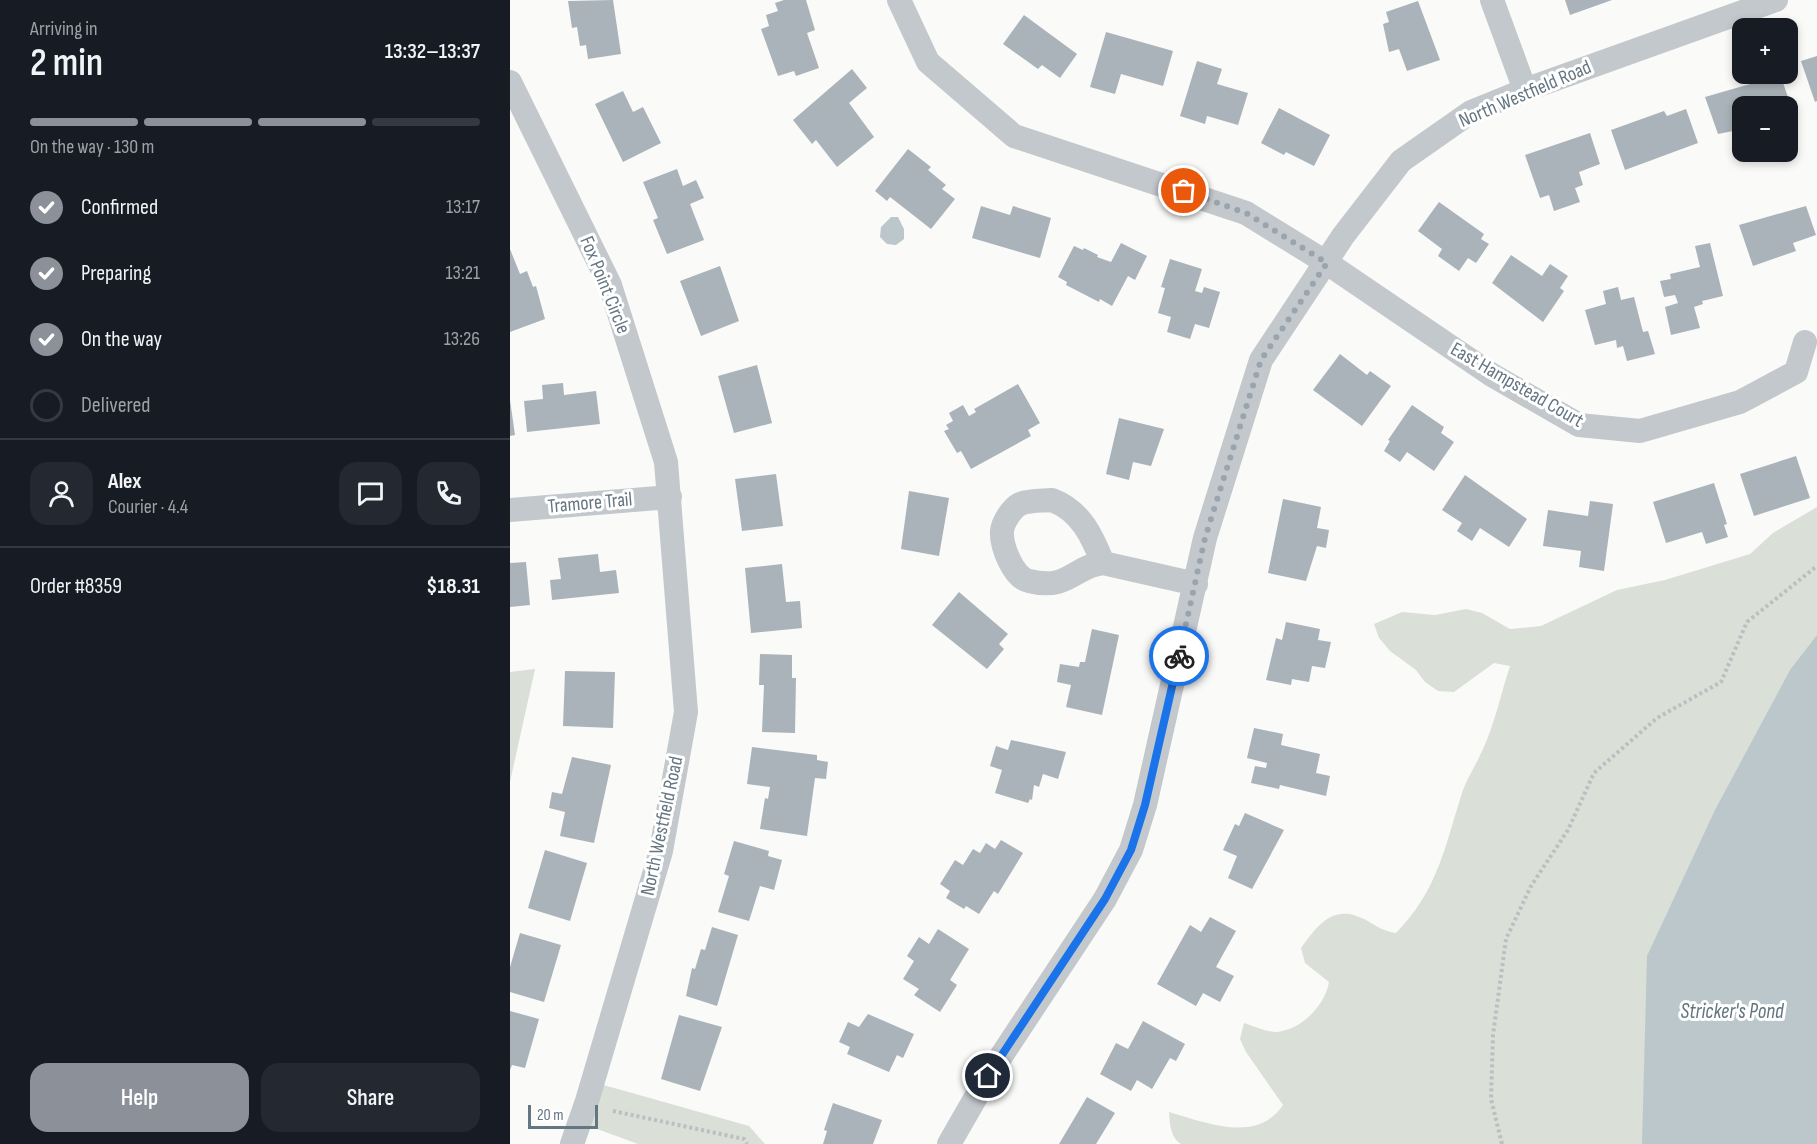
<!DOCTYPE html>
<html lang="en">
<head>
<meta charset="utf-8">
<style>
	body { margin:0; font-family:"Sofia Sans Condensed",sans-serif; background:#242831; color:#f1f3f6; height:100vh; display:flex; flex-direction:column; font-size:22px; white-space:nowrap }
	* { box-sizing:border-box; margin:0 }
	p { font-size:20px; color:#9ea1a6 }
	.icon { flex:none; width:33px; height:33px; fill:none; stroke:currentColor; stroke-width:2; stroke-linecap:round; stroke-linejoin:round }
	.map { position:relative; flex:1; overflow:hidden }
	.drawer { display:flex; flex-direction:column; background:#171b24; width:510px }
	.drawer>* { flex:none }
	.controls { position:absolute; left:1222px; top:18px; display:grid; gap:12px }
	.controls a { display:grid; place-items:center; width:66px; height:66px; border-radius:12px; background:#171b24; box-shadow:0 3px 9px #0003; font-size:30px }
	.scale { position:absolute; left:18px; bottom:15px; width:70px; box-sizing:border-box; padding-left:6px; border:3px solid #657683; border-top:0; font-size:16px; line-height:21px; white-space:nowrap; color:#657683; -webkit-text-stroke:4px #fff; paint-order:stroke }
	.pin { position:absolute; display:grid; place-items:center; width:51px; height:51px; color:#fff; margin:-26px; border:3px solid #fff; border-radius:50%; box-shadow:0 2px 6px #0007 }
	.courier { position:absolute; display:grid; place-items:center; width:60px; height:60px; margin:-30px; border:4px solid #1a73e8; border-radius:50%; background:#fff; color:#222; box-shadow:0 2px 8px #0007 }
	.overview em { font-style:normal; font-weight:600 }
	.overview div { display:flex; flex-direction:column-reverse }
	.overview { display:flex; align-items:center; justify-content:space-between; height:102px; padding:0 30px }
	h1 { font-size:39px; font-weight:600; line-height:45px }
	.bar { display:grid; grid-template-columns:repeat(4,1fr); gap:9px 6px; align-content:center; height:72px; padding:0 30px }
	.bar i { height:8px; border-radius:4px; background:#363941 }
	.bar .on { background:#8c9099 }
	.bar p { grid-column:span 4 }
	.line { display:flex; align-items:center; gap:15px; padding:0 30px; border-top:2px solid #363941 }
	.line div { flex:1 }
	.round { display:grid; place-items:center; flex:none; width:63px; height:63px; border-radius:18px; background:#242831 }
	ol { padding:0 30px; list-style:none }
	li { display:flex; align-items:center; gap:18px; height:66px }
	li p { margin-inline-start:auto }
	li .icon { padding:6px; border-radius:50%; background:#8c9099; color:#fff; stroke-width:4 }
	li:last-child { color:#9ea1a6 }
	li i { width:33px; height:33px; border:3px solid #363941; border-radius:50% }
	.action { display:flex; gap:12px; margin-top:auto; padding:12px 30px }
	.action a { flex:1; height:69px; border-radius:18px; background:#8c9099; color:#fff; font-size:24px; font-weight:600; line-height:69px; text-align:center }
	.action a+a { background:#242831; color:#f1f3f6 }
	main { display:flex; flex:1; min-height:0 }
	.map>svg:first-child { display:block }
	.green { fill:#dadfd7 }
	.water { fill:#bbc7cb }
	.building { fill:#aab3b9 }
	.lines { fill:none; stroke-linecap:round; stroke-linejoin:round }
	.path { stroke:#bbbfc2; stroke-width:4; stroke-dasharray:3 3; stroke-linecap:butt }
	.minor { stroke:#c3c8cc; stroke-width:24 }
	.done { stroke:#99a4ac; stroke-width:6; stroke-dasharray:0 10.8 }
	.route { stroke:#1a73e8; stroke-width:8 }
	.labels { text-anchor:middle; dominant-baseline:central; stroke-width:6; stroke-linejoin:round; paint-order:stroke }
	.street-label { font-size:20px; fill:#657683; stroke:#fff }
	.water-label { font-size:21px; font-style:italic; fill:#60757c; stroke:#fff }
</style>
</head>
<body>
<main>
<section class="drawer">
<div class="overview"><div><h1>2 min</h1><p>Arriving in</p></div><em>13:32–13:37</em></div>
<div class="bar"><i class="on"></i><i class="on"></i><i class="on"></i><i></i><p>On the way · 130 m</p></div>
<ol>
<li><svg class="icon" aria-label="check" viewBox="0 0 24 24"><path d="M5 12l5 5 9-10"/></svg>Confirmed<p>13:17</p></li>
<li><svg class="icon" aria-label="check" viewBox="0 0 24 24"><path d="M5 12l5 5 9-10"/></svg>Preparing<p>13:21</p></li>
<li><svg class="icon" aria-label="check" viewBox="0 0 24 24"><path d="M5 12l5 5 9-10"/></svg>On the way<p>13:26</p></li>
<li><i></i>Delivered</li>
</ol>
<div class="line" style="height:108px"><a class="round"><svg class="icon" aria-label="person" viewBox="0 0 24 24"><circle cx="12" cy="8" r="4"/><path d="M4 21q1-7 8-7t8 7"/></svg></a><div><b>Alex</b><p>Courier · 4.4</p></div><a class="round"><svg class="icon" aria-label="chat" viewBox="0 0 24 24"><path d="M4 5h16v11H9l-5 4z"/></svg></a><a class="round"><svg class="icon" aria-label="phone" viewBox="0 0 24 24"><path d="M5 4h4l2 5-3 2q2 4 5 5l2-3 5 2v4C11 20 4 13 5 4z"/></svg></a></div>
<div class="line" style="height:78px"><div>Order #8359</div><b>$18.31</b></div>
<div class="action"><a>Help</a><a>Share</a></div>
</section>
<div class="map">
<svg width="1307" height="1144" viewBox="0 0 1307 1144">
	<rect width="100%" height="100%" fill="#fafaf8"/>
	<path class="green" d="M1307,507V1144H671C660,1137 660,1123 659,1112C697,1123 747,1144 773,1105L736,1052L730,1039L734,1023C743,1026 757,1032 766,1032C792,1030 815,1005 819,982L795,963L791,948C809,923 824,903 856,920C868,927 873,931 886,933C929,889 935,845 953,790C959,775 967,763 973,749C985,723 991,693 1000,666L984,663L944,692L928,691L915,682L906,670L880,651L869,638L864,624L892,612L925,615L956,609L972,613L1000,629L1031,626L1107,590L1155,580L1240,554L1263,533Z
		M25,669L0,782V672Z
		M83,1082L239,1126L255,1144H128L68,1122Z"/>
	<path class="water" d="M381,217H388L394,229V239L386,245L377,244L370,237L371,227Z
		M1307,635V1144H1132L1137,956L1205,810L1280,670Z"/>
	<path class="building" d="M103,0L111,54L78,59L76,45L70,46L67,27L62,28L58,1Z
		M274,0H296L305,30L297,33L309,68L286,76L284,71L268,76L251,29L259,26L256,15L268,11L265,3Z
		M1055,0H1102L1060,15Z
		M908,1L930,60L897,71L889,49L879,52L873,24L879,22L876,12Z
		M514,15L567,54L550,78L532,65L528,69L493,44Z
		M596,32L663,51L653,86L611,74L605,94L580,87Z
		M1307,56V101L1305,102L1291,61Z
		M687,61L712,69L707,84L738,93L728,125L697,116L695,124L670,116Z
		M342,69L357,88L339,103L364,137L327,167L306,140L302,144L283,120Z
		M1260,74H1270L1280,103L1271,106H1233V129L1208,134L1195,97L1247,82L1246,78Z
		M113,91L123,112L133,107L151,143L113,162L85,104Z
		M769,108L820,135L804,166L776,152L774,155L751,143Z
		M1176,109L1188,143L1115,170L1101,130L1154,111L1157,116Z
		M1080,133L1090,164L1069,172L1073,185L1065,188L1070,202L1044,211L1039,195L1030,198L1015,155Z
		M398,149L421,167L418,170L436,185L432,189L445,199L421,229L380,197L377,201L365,191Z
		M167,169L173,186L186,180L194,198L180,204L194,240L157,254L143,220L148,218L133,182Z
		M929,202L974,234L971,239L979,244L966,263L958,258L949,271L928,256L932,249L908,231Z
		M471,206L500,215L503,206L541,218L530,258L462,238Z
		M1296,206L1306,235L1283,243L1286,251L1243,266L1229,225Z
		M611,243L637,256L625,280L618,276L602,306L590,299L589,302L556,285L557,282L548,277L564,246L573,250L574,248L588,255L587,257L601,262Z
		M1200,243L1213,296L1192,301L1193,304L1184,307L1190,328L1161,335L1155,307L1168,303L1165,295L1154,297L1150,281L1161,279L1160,274L1190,267L1185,246Z
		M0,249L10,274L17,271L23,287L26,286L35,319L0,332Z
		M1001,255L1032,276L1040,264L1058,276L1050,288L1054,291L1033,322L982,283Z
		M660,259L692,269L685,291L692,293L694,287L710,292L699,328L685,324L680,339L657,332L661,317L648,313L655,288L651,287Z
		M210,266L229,321L191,336L170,281Z
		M1108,287L1111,300L1124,297L1133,332L1138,331L1145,354L1117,361L1113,346L1107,348L1106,340L1085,345L1075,310L1096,304L1093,291Z
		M830,354L857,375L860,371L881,386L852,426L803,390Z
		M247,365L262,423L224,433L208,376Z
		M53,383L54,395L86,391L90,424L17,432L14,401L33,399L32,385Z
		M508,384L530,423L518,430L521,436L461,469L451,451L447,453L434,431L439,429L436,425L443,421L439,413L453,405L459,416L466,412L464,409Z
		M0,400L5,435L0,436Z
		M902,405L934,427L931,433L944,442L924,471L897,452L890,462L874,451L880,441L878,440Z
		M609,418L654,429L641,466L623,462L619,480L596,474Z
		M1286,456L1300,498L1244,516L1230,474Z
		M266,474L273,526L232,531L225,479Z
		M955,475L1017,519L999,547L970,528L962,541L947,531L952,523L932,510Z
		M1204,483L1217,524L1214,525L1218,537L1196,544L1192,532L1156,543L1143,502Z
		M399,491L439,498L429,556L391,549Z
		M773,499L811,507L807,528L819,530L816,548L807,546L796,581L758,573Z
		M1080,501L1103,504L1094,571L1069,567L1071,551L1033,546L1038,510L1078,516Z
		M88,554L90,572L106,570L109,593L42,600L40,580L51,579L48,558Z
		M16,562L20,605L0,607V563Z
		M272,564L276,602L290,601L292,628L241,633L235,568Z
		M449,592L498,634L489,644L494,649L477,669L422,625Z
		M776,622L810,629L808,640L821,642L815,668L802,666L799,682L782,679L781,685L756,680L766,638L772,640Z
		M582,629L609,635L592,715L556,707L561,685L547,682L550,664L569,667L570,662H575Z
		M250,654L282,655V678H286L285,733L252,732L254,685H249Z
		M55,671L105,672L103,728L53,726Z
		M744,728L773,734L771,745L810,754L806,773L820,776L816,796L770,785L769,789L741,783L745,766L756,768L757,763L737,758Z
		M501,740L556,752L548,779L533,774L529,787L524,785L522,800L520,799L518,803L485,793L492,770L480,766L486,746L498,750Z
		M242,747L307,755V760L318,762L316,779L305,778L297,836L250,829L255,798L258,799L260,787L237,784Z
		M62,757L101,765L84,843L50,836L55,812L39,808L42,792L52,794Z
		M735,813L774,830L742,889L718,878L727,856L713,850L725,824L729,826Z
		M491,840L513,853L488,894L484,891L469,914L456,906L454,909L436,898L440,891L430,884L445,860L453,865L463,849L470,853L476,843L485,849Z
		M224,841L259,851L258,856L272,860L264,890L250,886L239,921L208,912L219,876L214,874Z
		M35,850L77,863L60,921L18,908Z
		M700,917L726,931L706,967L724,976L710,1002L693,993L686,1006L647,984L680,925L691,932Z
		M202,927L228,935L207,1006L176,996L182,968L185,969L191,949L195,950Z
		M428,929L459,949L440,980L447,985L430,1012L404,995L409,989L393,979L404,961L397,956L409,937L419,944Z
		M10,933L51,945L34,1002L0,992V967Z
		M0,1011L29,1019L15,1068L2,1065L0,1070Z
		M358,1014L404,1034L393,1058L387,1055L379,1072L337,1054L340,1047L329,1042L338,1022L349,1027Z
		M169,1015L212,1027L190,1091L151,1079Z
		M633,1021L675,1044L666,1061L660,1058L642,1089L627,1080L621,1091L590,1074L606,1043L618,1049Z
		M577,1097L605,1113L586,1144H549Z
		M323,1103L372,1120L363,1144H313L317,1131L314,1130Z"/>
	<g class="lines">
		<path class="path" d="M103,1111L234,1139L237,1144
			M992,1144L981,1099L983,1035L996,939L1021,886L1058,830L1084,773L1147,718L1211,682L1237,622L1307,566"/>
		<path class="minor" d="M389,0L418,62L504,136L736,213L817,263L982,375L1069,425L1130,431L1230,402L1286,372L1295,342
			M982,0L1015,90
			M0,82L100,285L156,462L176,712L151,851L77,1101L62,1144
			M542,500C571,511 582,536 593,563C564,566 559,591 519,581C503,578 491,545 492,531C493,522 502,508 510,504C519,500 533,501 542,500Z
			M0,510L160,497
			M593,563L686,584
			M439,1144L478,1076L595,899L621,850L635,805L695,538L751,360L833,236L891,161L961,112L1015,90L1266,0"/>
	</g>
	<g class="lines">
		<path class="done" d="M669,656L695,538L751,360L817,263L736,213L674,191"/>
		<path class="route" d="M478,1076L595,899L621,850L635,805L669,656"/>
	</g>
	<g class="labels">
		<g class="street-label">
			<text transform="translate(1015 94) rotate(-23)">North Westfield Road</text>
			<text transform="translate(95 285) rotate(68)">Fox Point Circle</text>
			<text transform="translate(1007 385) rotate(30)">East Hampstead Court</text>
			<text transform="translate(80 503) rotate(-5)">Tramore Trail</text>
			<text transform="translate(152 826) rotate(-78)">North Westfield Road</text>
		</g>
		<g class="water-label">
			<text x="1222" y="1011">Stricker's Pond</text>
		</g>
	</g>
</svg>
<div class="controls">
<a>+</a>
<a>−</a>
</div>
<div class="scale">20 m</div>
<div class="pin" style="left:674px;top:191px;background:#ea580c"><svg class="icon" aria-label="bag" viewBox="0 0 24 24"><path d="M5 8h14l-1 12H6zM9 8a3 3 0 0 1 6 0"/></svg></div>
<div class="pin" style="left:478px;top:1076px;background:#1f2937"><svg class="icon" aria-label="home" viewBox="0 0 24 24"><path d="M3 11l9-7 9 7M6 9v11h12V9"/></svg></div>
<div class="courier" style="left:669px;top:656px"><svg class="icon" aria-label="bike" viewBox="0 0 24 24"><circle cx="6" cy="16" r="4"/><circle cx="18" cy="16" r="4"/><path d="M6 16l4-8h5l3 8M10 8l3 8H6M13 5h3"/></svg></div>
</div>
</main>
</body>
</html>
